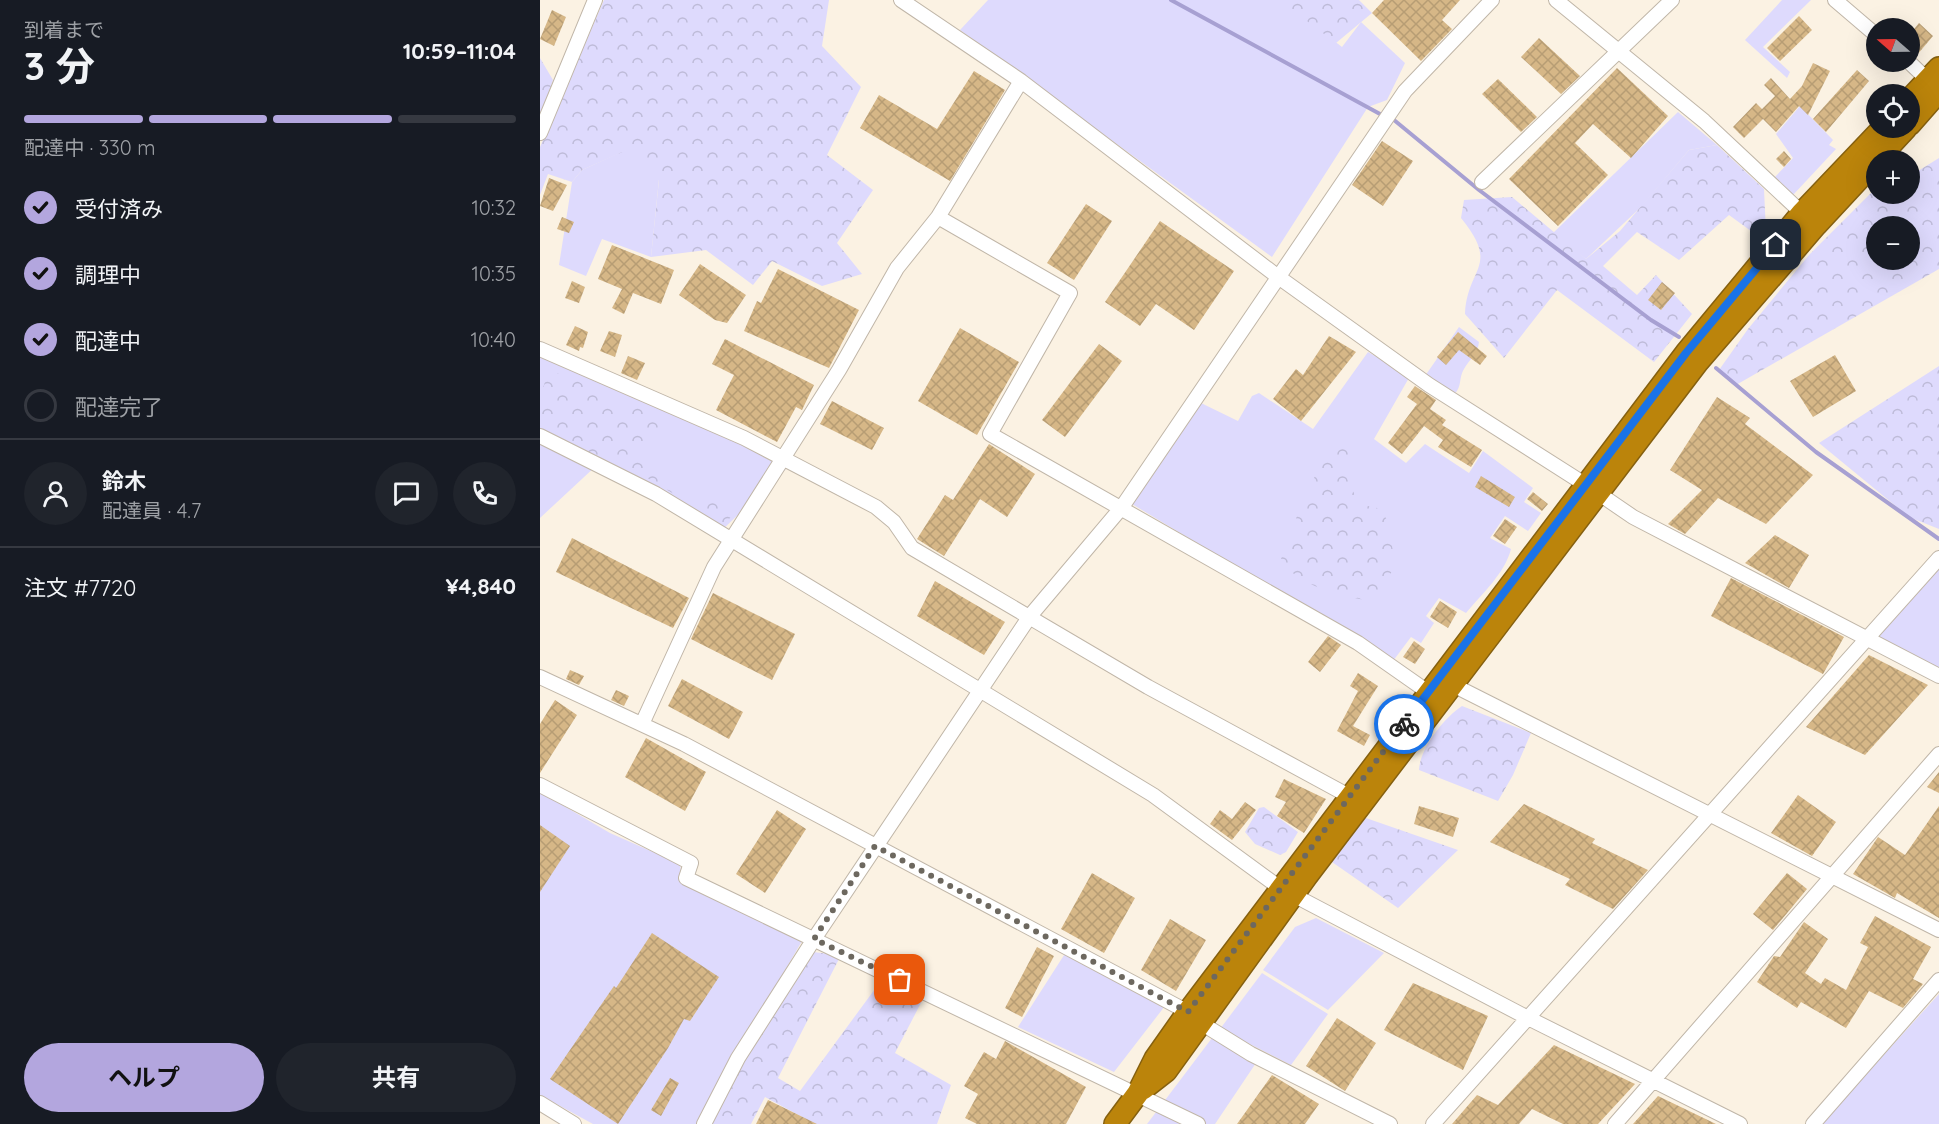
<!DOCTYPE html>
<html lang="ja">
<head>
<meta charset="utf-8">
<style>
	body { margin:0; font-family:Quicksand,"Noto Sans JP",sans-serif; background:#20242c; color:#f1f3f6; height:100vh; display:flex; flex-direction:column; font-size:22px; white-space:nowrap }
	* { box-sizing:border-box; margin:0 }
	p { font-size:20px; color:#9ea1a6 }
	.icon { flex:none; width:33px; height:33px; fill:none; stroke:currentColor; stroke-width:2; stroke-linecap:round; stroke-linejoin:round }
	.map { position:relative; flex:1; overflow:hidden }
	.drawer { display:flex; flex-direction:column; background:#171b24; width:540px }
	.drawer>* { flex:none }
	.needle { width:39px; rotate:290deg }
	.controls { position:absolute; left:1326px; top:18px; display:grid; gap:12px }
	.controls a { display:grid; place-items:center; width:54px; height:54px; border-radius:50%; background:#171b24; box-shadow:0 6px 24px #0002; font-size:30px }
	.pin { position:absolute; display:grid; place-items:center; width:51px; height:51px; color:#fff; margin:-26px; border-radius:12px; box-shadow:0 3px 9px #0006 }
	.courier { position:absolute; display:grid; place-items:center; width:60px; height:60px; margin:-30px; border:4px solid #1a73e8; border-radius:50%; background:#fff; color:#222; box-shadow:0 2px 8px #0007 }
	.summary em { font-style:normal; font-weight:700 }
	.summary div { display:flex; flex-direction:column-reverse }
	.summary { display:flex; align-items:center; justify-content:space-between; height:102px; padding:0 24px }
	h1 { font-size:39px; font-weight:700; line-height:45px }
	.bar { display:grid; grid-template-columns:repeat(4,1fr); gap:9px 6px; align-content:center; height:72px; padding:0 24px }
	.bar i { height:8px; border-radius:4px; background:#363941 }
	.bar .current { background:#b3a6de }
	.bar p { grid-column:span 4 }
	.line { display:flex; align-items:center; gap:15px; padding:0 24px; border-top:2px solid #363941 }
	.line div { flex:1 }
	.round { display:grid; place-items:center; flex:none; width:63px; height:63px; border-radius:32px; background:#20242c }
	ol { padding:0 24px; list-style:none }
	li { display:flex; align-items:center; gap:18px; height:66px }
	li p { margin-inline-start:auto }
	li .icon { padding:6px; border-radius:50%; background:#b3a6de; color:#111; stroke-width:4 }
	li:last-child { color:#9ea1a6 }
	li i { width:33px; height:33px; border:3px solid #363941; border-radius:50% }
	.cta { display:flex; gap:12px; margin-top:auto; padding:12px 24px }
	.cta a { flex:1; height:69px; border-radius:36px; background:#b3a6de; color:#111; font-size:24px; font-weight:700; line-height:69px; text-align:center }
	.cta a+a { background:#20242c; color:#f1f3f6 }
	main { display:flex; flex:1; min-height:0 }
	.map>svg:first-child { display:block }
	.green { fill:#dedafd }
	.forest { fill:url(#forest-crowns); fill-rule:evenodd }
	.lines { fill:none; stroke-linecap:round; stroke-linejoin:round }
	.stream { stroke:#a7a0d2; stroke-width:4 }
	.building { fill:url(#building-cross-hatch) }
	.minor-casing { stroke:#c0b6a8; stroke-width:16 }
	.highway-casing { stroke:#856010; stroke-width:24 }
	.minor { stroke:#fff; stroke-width:14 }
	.highway { stroke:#bb840b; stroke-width:21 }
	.done { stroke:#6d685f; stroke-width:6; stroke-dasharray:0 10.8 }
	.route { stroke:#1a73e8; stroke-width:8 }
</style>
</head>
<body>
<main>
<section class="drawer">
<div class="summary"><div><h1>3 分</h1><p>到着まで</p></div><em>10:59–11:04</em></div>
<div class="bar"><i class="current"></i><i class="current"></i><i class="current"></i><i></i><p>配達中 · 330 m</p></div>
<ol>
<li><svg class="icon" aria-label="check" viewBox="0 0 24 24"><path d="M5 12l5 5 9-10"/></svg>受付済み<p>10:32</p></li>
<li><svg class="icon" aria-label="check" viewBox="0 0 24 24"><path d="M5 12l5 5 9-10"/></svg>調理中<p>10:35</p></li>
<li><svg class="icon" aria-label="check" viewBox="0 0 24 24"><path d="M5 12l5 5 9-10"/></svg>配達中<p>10:40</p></li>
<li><i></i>配達完了</li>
</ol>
<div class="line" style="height:108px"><a class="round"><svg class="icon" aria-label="person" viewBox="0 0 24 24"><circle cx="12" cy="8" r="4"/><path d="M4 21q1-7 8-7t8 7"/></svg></a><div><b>鈴木</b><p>配達員 · 4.7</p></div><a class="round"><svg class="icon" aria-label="chat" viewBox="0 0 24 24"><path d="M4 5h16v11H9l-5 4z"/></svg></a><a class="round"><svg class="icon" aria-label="phone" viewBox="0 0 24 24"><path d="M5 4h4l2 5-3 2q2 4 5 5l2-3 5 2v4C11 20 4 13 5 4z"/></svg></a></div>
<div class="line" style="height:78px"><div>注文 #7720</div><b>¥4,840</b></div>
<div class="cta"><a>ヘルプ</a><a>共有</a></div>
</section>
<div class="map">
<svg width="1399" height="1124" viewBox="0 0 1399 1124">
	<defs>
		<pattern id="forest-crowns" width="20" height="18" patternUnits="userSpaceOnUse" patternTransform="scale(1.5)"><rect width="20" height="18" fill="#dedafd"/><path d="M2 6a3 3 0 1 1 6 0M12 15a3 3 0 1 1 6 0" fill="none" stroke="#bebbd8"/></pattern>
		<pattern id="building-cross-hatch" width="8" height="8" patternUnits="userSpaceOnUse" patternTransform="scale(1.5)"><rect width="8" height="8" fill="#d6b787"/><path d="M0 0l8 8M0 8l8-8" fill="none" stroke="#b79d74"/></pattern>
	</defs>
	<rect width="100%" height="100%" fill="#fbf2e3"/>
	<path class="green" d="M448,0H741L802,47L821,22L865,63L847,100L828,107L732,257L420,30Z
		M1242,0H1271L1223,47L1250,72L1247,78L1205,40Z
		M1260,106L1293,140L1289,145L1296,149L1253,195L1235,177L1253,158L1236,134Z
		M1138,112L1177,145L1149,150L1102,206L1046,259L1012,234Z
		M90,148L119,179L111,257L62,239L46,276L19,265L32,182L42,170Z
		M919,327L939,342C938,353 929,360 924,369C918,379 923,388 912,396L885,376Z
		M0,349L128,405L246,469L179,533L57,465L0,518Z
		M828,352L870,376L834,439L866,463L885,444L929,473L943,451L993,488L984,502L1001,513L988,531L965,516L950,538L971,549C965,573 942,594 926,613L899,598L886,616L894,623L881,643L871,637L853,661L592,504L661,403L698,421L712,396L719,393L773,429Z
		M1399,569V669L1338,637Z
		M0,792L70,833L140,864L142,881L262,941L156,1124H53L0,1095Z
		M776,918L844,953L788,1010L723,970L755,927Z
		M526,952L628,1002L574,1072L478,1027Z
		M722,973L788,1014L751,1065L680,1029Z
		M1399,994V1124H1281Z
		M672,1038L716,1063L675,1124H607Z"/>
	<path class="forest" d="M64,0H289L282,46L321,87L287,155L333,190L297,243L322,274L282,286L232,261L213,285L166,250L111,257L119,180L87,150L42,170L32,182L8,174L0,195V147Z
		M739,0H819L832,13L796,43Z
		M0,58L13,80L0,119Z
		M1177,145L1224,189L1226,232L1215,234L1189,215L1139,260L1097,232L1063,266L1097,295L1116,275L1152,314L1114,362L1017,290L964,358L925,314C927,267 961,267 921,218L924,200L972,197L1046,259L1080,231L1149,150Z
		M1399,158V269L1196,385L1179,370L1208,329L1269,255L1332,192L1370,194V176ZM1336,226H1370V260H1336Z
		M1399,366V529L1369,517L1279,443Z
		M11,372L29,376L76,404L90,403L117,409L119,425L102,461L135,482L155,501L169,500L195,513L184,524L89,467C64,467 20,438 0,421C0,403 0,386 11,372Z
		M813,445L818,450L807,478L819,504L837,508L846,518L856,564L835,601C808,599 753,585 741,559C750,535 774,463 795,450C800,447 808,446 813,445Z
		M922,706L991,733L973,775L958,801L879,770C880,748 904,718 922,706Z
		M724,807L758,832L746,852L740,855L715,844L705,832L719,808Z
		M823,817L918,850L858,908L792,862Z
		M273,952L290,954L299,959L238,1078L260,1091L343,978L384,997L355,1053L411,1085L397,1124H275L225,1097L211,1124H168L200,1064Z"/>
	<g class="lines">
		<path class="stream" d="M631,0L840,114
			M854,120L939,190L1111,320L1139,337
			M1176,368L1276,452L1399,539"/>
	</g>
	<path class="building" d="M844,0H920L902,20L912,29L881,61L832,13Z
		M12,10L26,17L14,46L0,39Z
		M1259,16L1272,30L1240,61L1227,48Z
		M1379,23L1393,36L1377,55L1370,48V34Z
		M999,38L1040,76L1021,94L981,57Z
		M1273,63L1290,71L1268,115L1259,106L1236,132L1223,119L1204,138L1193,127L1216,103L1222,109L1235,96L1224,85L1231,78L1250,99L1262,86Z
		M1077,68L1128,116L1091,158L1053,124L1035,143L1068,175L1018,226L969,179Z
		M1317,70L1329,81L1286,132L1273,119Z
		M434,71L465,90L410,181L320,128L339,95L397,129Z
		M958,79L997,117L981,132L942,94Z
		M842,141L873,161L843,206L812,185Z
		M1244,151L1251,159L1244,167L1236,159Z
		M9,178L27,185L13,211L0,206Z
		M546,204L572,221L534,280L507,263Z
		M22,217L34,222L29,233L17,229Z
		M620,221L694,271L654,330L616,304L600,326L565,302Z
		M72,245L134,270L121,304L93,293L84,314L72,308L82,289L58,279Z
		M160,264L206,295L187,323L175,320L139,295Z
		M238,269L319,310L289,368L204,331L217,301L221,303Z
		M32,281L45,287L39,303L25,298Z
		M1122,282L1135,293L1121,310L1108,300Z
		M35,326L48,332L43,348L40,347L39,351L26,345Z
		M420,328L479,362L437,435L378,401Z
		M69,331L82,335L75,357L60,351Z
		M918,332L947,356L940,365L919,350L906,365L897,357Z
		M789,336L816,352L761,421L733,399L756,369L763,375Z
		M185,339L274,385L262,410L256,407L237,442L176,410L194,375L172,364Z
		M559,344L582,361L525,437L502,420Z
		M1295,355L1316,391L1273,417L1250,381Z
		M88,356L105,363L97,380L81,373Z
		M875,386L896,400L890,409L906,420L902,425L942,450L931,467L898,447L903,440L884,426L862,454L848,443L877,404L867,397Z
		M1177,397L1210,418L1205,424L1273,475L1226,524L1178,498L1145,534L1128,524L1162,490L1130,470Z
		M292,401L344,428L332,450L280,424Z
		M449,444L495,474L467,517L440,499L404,556L377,539L405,495L413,500Z
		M941,476L975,497L969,507L935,487Z
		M993,492L1008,504L1002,511L987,499Z
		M965,519L977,527L965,544L953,536Z
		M1235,535L1269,555L1249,588L1205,563Z
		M32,538L149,598L133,628L16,572Z
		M1191,578L1304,637L1283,674L1171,616Z
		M395,581L465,622L444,655L377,616Z
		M173,593L255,634L232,680L151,639Z
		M900,601L917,612L908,628L890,617Z
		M788,636L801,645L780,672L768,662Z
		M874,641L885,649L875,664L863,657Z
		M1329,655L1388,685L1325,755L1266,727Z
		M30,670L44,676L39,685L26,679Z
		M818,673L838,686L813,726L830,735L824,746L797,731L818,691L810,686Z
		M142,679L203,712L189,739L128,706Z
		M76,690L89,696L84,706L71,700Z
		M15,700L37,715L0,773V724Z
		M106,738L166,772L145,811L85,777Z
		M1399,772V793L1387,787Z
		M744,779L786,799L764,833L737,816L746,802L735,797Z
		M1258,795L1296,822L1272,856L1231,833Z
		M705,802L716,810L692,840L670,824L680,810L692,819Z
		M984,804L1055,839L1052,843L1108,870L1073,909L1025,885L1030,879L950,842Z
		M879,806L919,818L913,837L874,824Z
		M1399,806V918L1357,893L1355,898L1313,874L1338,837L1365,855Z
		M237,810L266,829L225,893L196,874Z
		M0,825L30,846L0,892Z
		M552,873L595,898L564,953L521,929Z
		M1247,873L1267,889L1233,930L1213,914Z
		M1335,916L1391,947L1373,979L1383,984L1363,1008L1329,991L1306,1028L1261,1002L1257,1008L1217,982L1234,956L1240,957L1264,922L1288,939L1265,973L1281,984L1285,978L1306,990L1328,947L1320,943Z
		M630,919L666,940L636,991L601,970Z
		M112,933L179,977L150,1021L144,1019L128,1048L78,1124L10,1079L74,986L76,988Z
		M497,947L514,956L482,1017L465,1008Z
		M873,983L948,1016L923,1070L844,1030Z
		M797,1018L836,1043L805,1091L766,1066Z
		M465,1041L546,1087L526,1124H437L425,1118L438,1094L424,1086L444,1052L456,1059Z
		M1014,1045L1095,1084L1058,1124H1023L992,1109L979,1124H912L937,1095L958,1105Z
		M732,1075L779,1104L765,1124H697Z
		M130,1078L139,1083L121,1116L111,1110Z
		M1118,1096L1176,1124H1093Z
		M228,1100L277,1124H216Z"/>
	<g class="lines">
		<defs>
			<path id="minor" d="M361,0L481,81L737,276L889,385L1046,485
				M1016,0L1164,121L1262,213
				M1295,0L1336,35
				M1369,62L1393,85
				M0,133L55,0
				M942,182L1132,0
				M398,217L530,293L450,434L818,643L888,692
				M0,349L204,438L336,507L354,522L372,548L608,687L809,796
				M0,436L116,494L613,795L740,888L988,1018L1200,1124
				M1058,493L1093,517L1399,676
				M0,677L144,744L648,1012
				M913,685L1399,930
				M102,724L174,567L299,370L357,268L398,217L481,81
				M0,785L151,863L146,878L658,1124
				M661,1023L711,1054L850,1124
				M0,1103L34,1124
				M164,1124L198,1058L274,939L490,616L582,507L865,91L952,0
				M893,1124L1399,558
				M1075,1124L1399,754
				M1273,1124L1399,980"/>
			<path id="highway" d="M1370,99L1399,68
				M1370,124L1399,91
				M603,1089L626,1071L766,877L1157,363L1276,225L1366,128
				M575,1124L598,1093L615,1059L648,1012L1146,353L1262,213L1343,128"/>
		</defs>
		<use href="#minor" class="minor-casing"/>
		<use href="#highway" class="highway-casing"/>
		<use href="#minor" class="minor"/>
		<use href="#highway" class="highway"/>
	</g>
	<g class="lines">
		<path class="done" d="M360,980L274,939L335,846L648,1012L864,724"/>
		<path class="route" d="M864,724L1146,353L1236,245"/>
	</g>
</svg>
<div class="controls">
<a><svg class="needle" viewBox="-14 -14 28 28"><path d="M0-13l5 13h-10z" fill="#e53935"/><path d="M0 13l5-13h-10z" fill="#9ea1a6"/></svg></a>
<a><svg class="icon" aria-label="locate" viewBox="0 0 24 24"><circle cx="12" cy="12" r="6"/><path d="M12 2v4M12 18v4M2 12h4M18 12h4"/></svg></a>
<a>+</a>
<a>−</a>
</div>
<div class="pin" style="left:360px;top:980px;background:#ea580c"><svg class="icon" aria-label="bag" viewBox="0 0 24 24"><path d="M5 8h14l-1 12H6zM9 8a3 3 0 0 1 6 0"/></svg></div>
<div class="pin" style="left:1236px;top:245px;background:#1f2937"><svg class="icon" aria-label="home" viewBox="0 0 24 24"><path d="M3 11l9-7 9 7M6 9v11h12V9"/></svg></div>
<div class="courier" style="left:864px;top:724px"><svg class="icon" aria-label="bike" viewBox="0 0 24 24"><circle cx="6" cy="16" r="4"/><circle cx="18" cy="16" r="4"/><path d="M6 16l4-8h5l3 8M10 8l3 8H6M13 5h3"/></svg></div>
</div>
</main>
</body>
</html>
